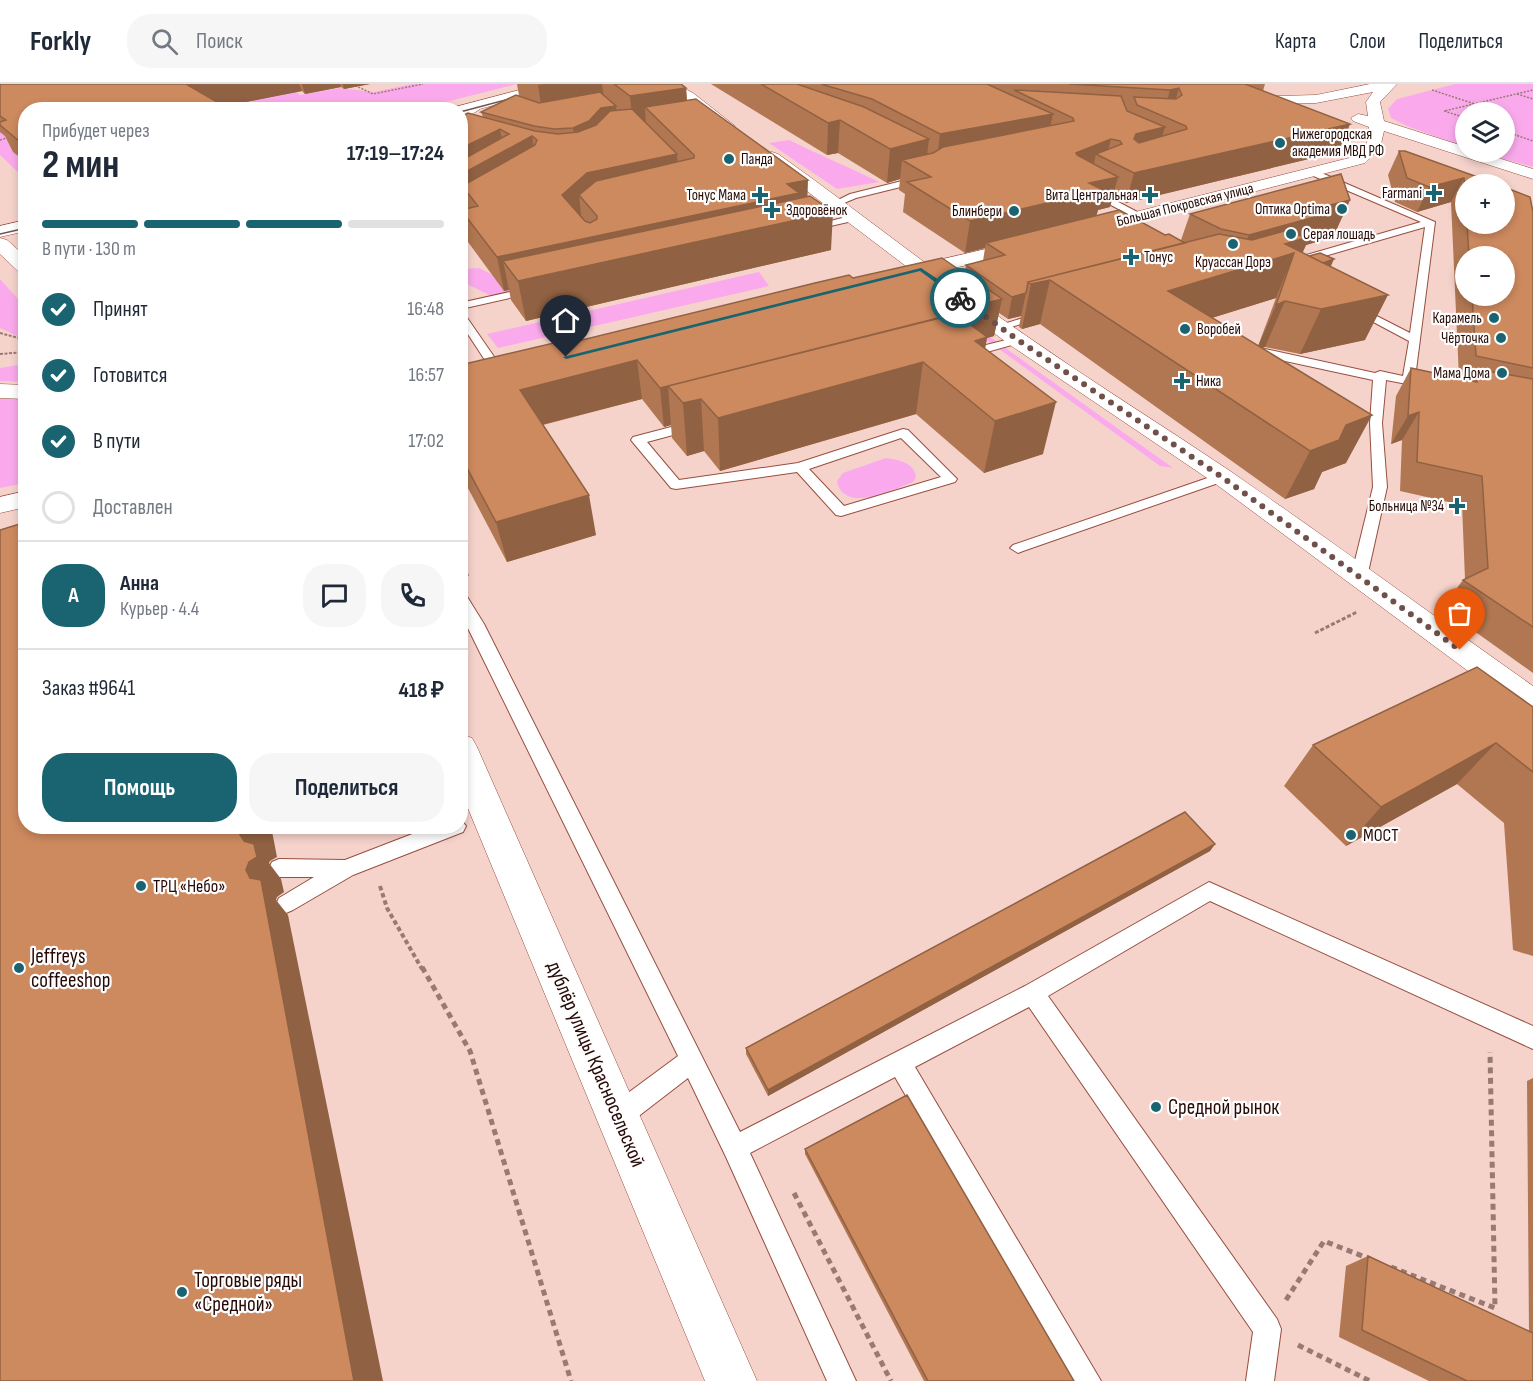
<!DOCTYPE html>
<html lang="ru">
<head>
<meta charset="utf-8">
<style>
	body { margin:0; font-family:"Sofia Sans Condensed",sans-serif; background:#f6f6f7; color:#1f2937; height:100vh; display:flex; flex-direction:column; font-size:22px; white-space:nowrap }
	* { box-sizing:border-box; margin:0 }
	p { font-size:20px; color:#747a83 }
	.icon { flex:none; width:33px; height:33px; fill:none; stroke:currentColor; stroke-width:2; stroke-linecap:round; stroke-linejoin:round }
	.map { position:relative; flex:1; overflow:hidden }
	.panel { position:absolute; left:18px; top:18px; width:450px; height:732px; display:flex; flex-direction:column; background:#fff; border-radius:24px; box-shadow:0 3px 9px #0003 }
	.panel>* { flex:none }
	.buttons { position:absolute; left:1455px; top:18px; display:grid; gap:12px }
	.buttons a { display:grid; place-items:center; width:60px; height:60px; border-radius:50%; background:#fff; box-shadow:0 3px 9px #0003; font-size:30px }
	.pin { position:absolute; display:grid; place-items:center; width:51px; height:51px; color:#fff; margin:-62px -26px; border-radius:50% 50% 50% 0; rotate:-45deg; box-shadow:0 0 6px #0007 }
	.pin .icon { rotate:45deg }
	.courier { position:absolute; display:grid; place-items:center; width:60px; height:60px; margin:-30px; border:4px solid #1a6471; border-radius:50%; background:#fff; color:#222; box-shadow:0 2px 8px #0007 }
	.summary em { font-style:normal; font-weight:700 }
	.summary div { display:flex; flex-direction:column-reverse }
	.summary { display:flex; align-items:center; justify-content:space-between; height:102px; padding:0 24px }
	h1 { font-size:39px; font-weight:700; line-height:45px }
	.bar { display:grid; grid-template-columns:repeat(4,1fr); gap:9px 6px; align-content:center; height:72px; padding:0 24px }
	.bar i { height:8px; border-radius:4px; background:#e0e1e3 }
	.bar .on { background:#1a6471 }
	.bar p { grid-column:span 4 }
	.line { display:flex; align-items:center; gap:15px; padding:0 24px; border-top:2px solid #e0e1e3 }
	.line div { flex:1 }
	.round { display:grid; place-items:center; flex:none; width:63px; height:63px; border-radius:24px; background:#f6f6f7 }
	ol { padding:0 24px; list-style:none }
	li { display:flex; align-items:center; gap:18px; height:66px }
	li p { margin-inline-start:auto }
	li .icon { padding:6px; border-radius:50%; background:#1a6471; color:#fff; stroke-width:4 }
	li:last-child { color:#747a83 }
	li i { width:33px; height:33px; border:3px solid #e0e1e3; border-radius:50% }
	.cta { display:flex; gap:12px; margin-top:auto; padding:12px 24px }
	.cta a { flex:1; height:69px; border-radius:24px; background:#1a6471; color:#fff; font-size:24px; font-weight:700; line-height:69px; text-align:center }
	.cta a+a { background:#f6f6f7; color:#1f2937 }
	header { display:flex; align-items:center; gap:36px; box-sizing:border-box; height:84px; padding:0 30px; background:#fff; border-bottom:2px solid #e0e1e3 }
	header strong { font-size:28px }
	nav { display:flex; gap:33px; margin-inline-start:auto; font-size:21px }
	.search { width:420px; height:54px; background:#f6f6f7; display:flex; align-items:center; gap:15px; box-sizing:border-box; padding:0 21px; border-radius:24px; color:#747a83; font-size:22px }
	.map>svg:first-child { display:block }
	.green { fill:#faaaec }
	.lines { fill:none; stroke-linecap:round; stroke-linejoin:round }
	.service-casing { stroke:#984e3f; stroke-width:2 }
	.minor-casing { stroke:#984e3f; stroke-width:1 }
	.tertiary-casing { stroke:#984e3f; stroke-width:1 }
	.secondary-casing { stroke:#984e3f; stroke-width:1 }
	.path-far4 { stroke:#997a73; stroke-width:1.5; stroke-dasharray:2 1.5; stroke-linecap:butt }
	.path-far3 { stroke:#997a73; stroke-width:2; stroke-dasharray:3 1.5; stroke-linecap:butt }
	.path-far2 { stroke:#997a73; stroke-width:3; stroke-dasharray:4 2; stroke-linecap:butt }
	.path-far1 { stroke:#997a73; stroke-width:4; stroke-dasharray:4.5 3; stroke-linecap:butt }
	.path { stroke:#997a73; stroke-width:5; stroke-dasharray:6 4.5; stroke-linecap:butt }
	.service { fill:#fff; fill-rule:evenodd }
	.minor { fill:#fff; fill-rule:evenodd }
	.tertiary { fill:#fff; fill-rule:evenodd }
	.secondary { fill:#fff; fill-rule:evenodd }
	.tram { stroke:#72534d; stroke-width:1.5 }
	.wall { fill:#b17752; fill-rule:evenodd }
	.shaded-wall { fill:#906142 }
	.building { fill:#ce8a5f; stroke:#906142; stroke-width:1.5 }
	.route { fill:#1a6471 }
	.done { stroke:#6f504a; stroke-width:6; stroke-dasharray:0 10.8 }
	.poi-dot { fill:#1a6471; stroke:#fdfdfd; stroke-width:2 }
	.labels { text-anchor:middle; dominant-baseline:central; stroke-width:4.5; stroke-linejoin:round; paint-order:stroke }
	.far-poi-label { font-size:15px; fill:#270a05; stroke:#fdfdfd; text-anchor:end }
	.far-street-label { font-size:15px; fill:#270a05; stroke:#fdfdfd }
	.poi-label { font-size:18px; fill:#270a05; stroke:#fdfdfd; text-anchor:start }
	.near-poi-label { font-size:21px; fill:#270a05; stroke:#fdfdfd; text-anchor:start }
	.near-street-label { font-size:21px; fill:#270a05; stroke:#fdfdfd }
</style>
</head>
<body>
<header>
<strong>Forkly</strong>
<div class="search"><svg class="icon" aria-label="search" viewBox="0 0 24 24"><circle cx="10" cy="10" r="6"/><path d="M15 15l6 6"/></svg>Поиск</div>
<nav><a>Карта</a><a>Слои</a><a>Поделиться</a></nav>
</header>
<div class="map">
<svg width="1533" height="1297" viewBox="0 0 1533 1297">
	<rect width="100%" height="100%" fill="#f5d3cb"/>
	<path class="green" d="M412,0H517L418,25L91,26L291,2L300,11L339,4L374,8Z
		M1455,0H1533V83L1478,68H1504V28H1466L1465,63L1407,42L1391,34L1388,25L1397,15Z
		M25,42V95L0,71V47Z
		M789,56C819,71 849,83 879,98L837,105L769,59Z
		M686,157L499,216L461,197L460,185L479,184L503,196Z
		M759,188L769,202L498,264L487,250Z
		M0,195L25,223V256L0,244Z
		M925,211L933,212L1173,384L1160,382Z
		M25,280V298L0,297V284Z
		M0,315H26L25,399L0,404Z
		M886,374C899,376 914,378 916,393L913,398C895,405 843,431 837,397L843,389Z"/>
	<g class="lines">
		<defs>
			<path id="service" d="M1311,87H1317L1435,138L1415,294L1432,297L1434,300L1428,304L1386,296L1382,339L1387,403L1367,493L1359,498L1351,493L1373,403L1370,339L1373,296L1267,273L1251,281L1245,277L1265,265L1375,289L1380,287L1403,292L1409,257L1349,225L1355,222L1359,223L1410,249L1425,143L1304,178H1296V174L1421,138L1311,91Z
				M922,92L927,95L925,97L856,114L837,122L832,119L850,110Z
				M1090,103L1141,130L1143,132L1135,134L1087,108V104Z
				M854,131L857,132V136L808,147L803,144Z
				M532,203L537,206L536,208L461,225L506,290L500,294L496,293L460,238V219Z
				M1042,228L1048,231L1046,233L1000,246L994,243Z
				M1018,253L1022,254V258L962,275L956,271L958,268Z
				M694,337L701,341L699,344L647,358L679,396L798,379L903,345L908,346L957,395L955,398L841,432L836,431L797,388L676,405L671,404L631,356L633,353ZM901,354L941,393L844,422L809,385Z
				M1222,389L1229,393L1227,396L1023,467L1018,469L1010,464L1013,461Z
				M460,510L466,511L484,540L740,1048L1025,902L1209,798L1533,942V965L1210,817L1048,912L1277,1235L1281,1245L1274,1297H1246L1253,1248L1029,923L915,983L1101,1297H1071L895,993L750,1069L856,1297H827L726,1073L688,994L627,1041L618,1044L609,1041L606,1032L609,1023L678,972L460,528Z
				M460,735L466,742L463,748L353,791L293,826L286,829L279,826L276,820L279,814L314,793H279L272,790L269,784L272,778L279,775L345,776L433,742H460Z"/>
			<path id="minor" d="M657,0H675L693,9L735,42L733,45H723L683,15Z
				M475,18L480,19L482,22L480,25L460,38V26Z
				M772,68L778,70C861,129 941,193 1025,251C1092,298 1162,341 1230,387C1332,457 1432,531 1533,602V631L1522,627L1213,398L1010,261L766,76L764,73L766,70Z"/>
			<path id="tertiary" d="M542,0H565L563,3L460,30V26H453L455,23Z
				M26,136V147L0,153V142Z"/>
			<path id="secondary" d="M1370,0H1397L1380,18L1384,37L1466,63V68H1479L1533,85V95L1384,47L1380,64L1365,79L1090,150L1084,149L1081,145L1084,141L1353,73L1367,59L1369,43L1353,37L1351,34L1358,30L1368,32L1366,18L1373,8L1316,19L1245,21L1238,17L1245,13L1316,11Z
				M0,154L7,156L26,173V190L19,188L0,170Z
				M1029,155L1036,157L1038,161L1036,165L907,195L900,193L897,189L900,185Z
				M0,300L26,301V315L0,314Z
				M26,407V423L0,429V413Z
				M460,650L472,654L477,663L757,1297H705L460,705Z"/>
		</defs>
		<use href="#service" class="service-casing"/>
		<use href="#minor" class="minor-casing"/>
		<use href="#tertiary" class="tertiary-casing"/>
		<use href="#secondary" class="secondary-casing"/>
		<path class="path-far4" d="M352,0L373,10L423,0
			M1432,6L1475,20
			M1517,10L1533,15
			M1466,34L1444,27L1533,6
			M1504,47L1533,57
			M0,56L10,53"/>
		<path class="path-far3" d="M0,249L26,256
			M0,270L26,268"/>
		<path class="path-far2" d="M460,479L468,492
			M1315,549L1357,528"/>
		<path class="path-far1" d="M380,802L387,824L422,885"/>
		<path class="path" d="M422,883L470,967L571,1297
			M794,1109L891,1297
			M1391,1183L1495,1224L1490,968
			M1286,1216L1324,1157L1370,1175
			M1298,1261L1370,1297"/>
		<use href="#service" class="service"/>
		<use href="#minor" class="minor"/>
		<use href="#tertiary" class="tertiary"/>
		<use href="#secondary" class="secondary"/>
		<path class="tram" d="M460,28L524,11
			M0,150L26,144"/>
	</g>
	<path class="wall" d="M0,0H370L344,5L341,3L305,10L302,7L225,22L26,26V78L13,68L5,52L0,48Z
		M517,0H602V2V0H681L686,4L687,16L808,113L831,166L526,237L511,216L509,206L504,207L468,158L461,126L467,125V122L463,125L460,121V33H483L481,28L519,12Z
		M711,0H1265L1263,7L1350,40L1338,68L1126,119L1113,112L1110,123L1098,126L1096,132L1165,151L1181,156L1190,130L1350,116L1333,153L1306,161L1302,169L1330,182L1365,256L1300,270L1265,263L1262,264L1346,379L1322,388L1314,405L1285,415L1040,240L1022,245L1019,243L1021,232L1008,235L999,229L994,252L987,254L985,264L1043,370L984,389L916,330L720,387L704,367L687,372L672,354L671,341L664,343L642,315L543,341L596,451L507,478L460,389V281L578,257L853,194L965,189L966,181L983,177L985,164L965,169L903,128L905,110L899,106L900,95L887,99L838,69L827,71ZM1276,214L1258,262L1212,234Z
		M1399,67L1497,100H1466V140H1504L1533,128V589L1442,524L1463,496L1465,495L1462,421L1400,407L1402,356L1391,360L1396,312L1411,284L1459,294L1451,118L1417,128L1395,118L1388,91ZM1466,172H1504V212H1466Z
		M1533,623V872L1513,866L1504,739L1457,700L1346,762L1284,702L1313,661Z
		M1215,760L1210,767L768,1012L746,970V964Z
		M1533,994V1297H1429L1339,1253L1346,1182L1368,1172L1529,1248L1527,997Z
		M805,1065L1074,1297H924L805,1070Z"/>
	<path class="shaded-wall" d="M186,0H299L302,7L206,26Z
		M302,0H340L341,3L305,10Z
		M343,0H370L344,5Z
		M545,0H602L605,22L543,34L538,1Z
		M686,4L688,36L645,23L646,43L633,45L630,12Z
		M1179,4L1171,31L1163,33L1170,6Z
		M616,22L619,46L576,69L573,44L601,24Z
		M1053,30L1046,62L936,83L940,50Z
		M840,36L838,69L827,71L828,39Z
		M1350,40L1338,68L1126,119L1134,89Z
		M1165,43L1157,71L1134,55L1136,50Z
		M500,45L504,67L532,52L537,82L462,102L467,122L463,125L460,114V65Z
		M929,55L925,88L902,76L900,95L887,99L890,65Z
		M1111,55L1106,75L1096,70L1092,89L1069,98L1076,69Z
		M677,70L679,101L579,111L581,130L567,143L562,111L587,89Z
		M1118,93L1110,123L1098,126L1095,137L986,159L985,164L965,169L970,137L1089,99Z
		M1464,94L1451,118L1417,128L1429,103Z
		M808,96L807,127L833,128L831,166L526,237L518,197L503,177L509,206L504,207L497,173L787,100Z
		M1350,116L1333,153L1306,161L1302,170L1293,172L1276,214L1153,252L1168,207L1236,187L1249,151L1307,127Z
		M1334,175L1331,182L1305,184Z
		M1050,196L1040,240L1022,245L1031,200Z
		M1026,209L1021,232L1008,235L1012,213Z
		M1388,211L1365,256L1300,270L1321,225Z
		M1002,215L994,252L987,254L978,304L975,258L701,315L704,367L687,372L683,319L939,231Z
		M1285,217L1265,263L1256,267L1276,221Z
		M637,276L642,315L529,344L520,306Z
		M923,278L916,330L720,387L718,334Z
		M668,302L671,341L664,343L660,304Z
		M1056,318L1043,370L984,389L995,337Z
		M1419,328L1402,356L1391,360L1408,332Z
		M1372,331L1346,379L1322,388L1314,405L1285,415L1310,367L1346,341Z
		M589,411L596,451L507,478L496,438Z
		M1496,659L1457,700L1346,762L1381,723Z
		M242,742H271L277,773L270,777L269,779L281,795L284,808L277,813L276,816L288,831L383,1297H354L250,794L246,786L244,757L239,749Z
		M1215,760L1210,767L768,1012V1006Z"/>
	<path class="building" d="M0,0H186L231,26H26V63L0,41V38L6,36L0,32Z
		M614,0H681L686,4L630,12Z
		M761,0H797L864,23L929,55L890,65L840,36L828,39Z
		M821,0H987L1053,30L940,50L872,15Z
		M1069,0H1245L1350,40L1134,89L1096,70L1122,60L1120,57L1111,55L1076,69L1077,71L1118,93L1089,99L1103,106L970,137L907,98L931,93L902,76L933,69L943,63L1074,37L1073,34L1014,6L1121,12L1127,27L1165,43L1136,50L1134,55L1139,59L1187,45L1186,42L1137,21L1134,13L1176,15L1182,11L1179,4L1170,6Z
		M600,8L616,22L601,24L589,37L573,44L554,45L534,42L481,28L516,11L539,19Z
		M696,15L808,96L787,100L799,109L497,173L461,126L478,122L462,102L535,61L537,56L532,52L460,91V77L509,50L500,45L460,65V33L468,29L535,47L558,50L578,48L596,41L610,27L632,25L677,70L587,89L562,111L585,137L590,139L597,135V132L579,111L596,97L694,74V71L645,23Z
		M1399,67H1405L1497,100H1466V116L1464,94L1429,103L1407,94Z
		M1341,90L1350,116L1307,127L1318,132L1249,151L1221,145L1190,130Z
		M1504,103L1530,113L1533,128V284L1476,272L1472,212H1504V172H1469L1467,140H1504Z
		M810,112L833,128L518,197L503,177Z
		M1119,126L1165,151L1169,150L1185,159L1028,198L1026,209L1012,213L966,181L1005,171L986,159Z
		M1288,146L1305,154L1285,160L1388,211L1321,225L1285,217L1276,221L1294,169L1168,207L1372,331L1346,341L1339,356L1310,367L1050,196L1031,200L1028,198L1219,150L1252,156Z
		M1320,169L1334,175L1323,179L1309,172Z
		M942,174L1002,215L939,231L942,233L660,304L637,276L520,306L589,411L496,438L460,371V281L575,254L578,257L815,199L849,191L853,194Z
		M956,230L987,253L975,257L1056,318L995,337L923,278L718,334L701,315L683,319L668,302Z
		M1411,284L1477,298L1476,285L1533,295V543L1463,496L1488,484L1482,392L1417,378L1419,328L1408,332Z
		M26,438V742H242L239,749L244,757L254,760L257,773L249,778L246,786L250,794L261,796L354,1297H0V446Z
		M1477,583L1533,623V688L1496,659L1381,723L1313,661Z
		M1185,728L1215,760L768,1006L746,964Z
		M907,1011L1074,1297H928L805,1065Z
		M1368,1172L1533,1249V1297H1467L1362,1246Z"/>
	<path class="route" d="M921,184L963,212V215H958L920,187L566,275L563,273Z"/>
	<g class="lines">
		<path class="done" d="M960,214L1018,256L1222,393L1460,566"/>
	</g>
	<g class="poi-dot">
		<circle cx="1280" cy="59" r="6"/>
		<circle cx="729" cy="75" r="6"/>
		<path d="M1431 100h6v6h6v6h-6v6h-6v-6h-6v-6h6z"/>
		<path d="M757 102h6v6h6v6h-6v6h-6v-6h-6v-6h6z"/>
		<path d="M1147 102h6v6h6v6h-6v6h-6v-6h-6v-6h6z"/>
		<circle cx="1342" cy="125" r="6"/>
		<path d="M769 117h6v6h6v6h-6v6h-6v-6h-6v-6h6z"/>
		<circle cx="1014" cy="127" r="6"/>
		<circle cx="1291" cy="150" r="6"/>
		<circle cx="1233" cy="160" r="6"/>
		<path d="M1128 164h6v6h6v6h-6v6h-6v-6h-6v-6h6z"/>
		<circle cx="1494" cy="234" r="6"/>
		<circle cx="1185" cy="245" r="6"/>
		<circle cx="1501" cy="254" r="6"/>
		<circle cx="1502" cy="289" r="6"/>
		<path d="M1179 288h6v6h6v6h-6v6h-6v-6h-6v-6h6z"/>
		<path d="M1454 413h6v6h6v6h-6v6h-6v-6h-6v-6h6z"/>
		<circle cx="1351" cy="751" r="6"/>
		<circle cx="141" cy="802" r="6"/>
		<circle cx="19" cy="884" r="6"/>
		<circle cx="1156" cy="1023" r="6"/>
		<circle cx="182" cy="1208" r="6"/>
	</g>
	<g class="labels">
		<g class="far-poi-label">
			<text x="1292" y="50" text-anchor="start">Нижегородская<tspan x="1292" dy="17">академия МВД РФ</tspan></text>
			<text x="741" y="75" text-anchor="start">Панда</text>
			<text x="1422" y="109">Farmani</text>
			<text x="746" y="111">Тонус Мама</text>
			<text x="1138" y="111">Вита Центральная</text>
			<text x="1330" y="125">Оптика Optima</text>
			<text x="786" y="126" text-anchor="start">Здоровёнок</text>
			<text x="1002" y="127">Блинбери</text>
			<text x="1303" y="150" text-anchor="start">Серая лошадь</text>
			<text x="1144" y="173" text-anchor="start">Тонус</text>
			<text x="1233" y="178" text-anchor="middle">Круассан Дорэ</text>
			<text x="1482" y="234">Карамель</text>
			<text x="1197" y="245" text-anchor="start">Воробей</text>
			<text x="1489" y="254">Чёрточка</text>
			<text x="1490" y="289">Мама Дома</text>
			<text x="1196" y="297" text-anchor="start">Ника</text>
			<text x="1444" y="422">Больница №34</text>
		</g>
		<g class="far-street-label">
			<text transform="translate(1185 121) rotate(-14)">Большая Покровская улица</text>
		</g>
		<g class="poi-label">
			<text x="1363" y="751">МОСТ</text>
			<text x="153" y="802">ТРЦ «Небо»</text>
		</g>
		<g class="near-poi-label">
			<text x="31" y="872">Jeffreys<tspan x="31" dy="24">coffeeshop</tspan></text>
			<text x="1168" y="1023">Средной рынок</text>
			<text x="194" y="1196">Торговые ряды<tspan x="194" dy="24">«Средной»</tspan></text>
		</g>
		<g class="near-street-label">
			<text transform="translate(596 980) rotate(67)">дублёр улицы Красносельской</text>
		</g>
	</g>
</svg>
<div class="buttons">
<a><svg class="icon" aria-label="layers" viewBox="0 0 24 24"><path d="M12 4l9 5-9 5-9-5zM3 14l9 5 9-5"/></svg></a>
<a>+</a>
<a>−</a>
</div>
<div class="pin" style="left:1460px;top:566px;background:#ea580c"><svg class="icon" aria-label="bag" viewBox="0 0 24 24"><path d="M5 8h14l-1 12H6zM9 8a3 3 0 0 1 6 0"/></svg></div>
<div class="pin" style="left:566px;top:273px;background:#1f2937"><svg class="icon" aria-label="home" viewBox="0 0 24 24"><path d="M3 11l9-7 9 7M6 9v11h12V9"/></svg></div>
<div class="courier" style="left:960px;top:214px"><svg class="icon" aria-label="bike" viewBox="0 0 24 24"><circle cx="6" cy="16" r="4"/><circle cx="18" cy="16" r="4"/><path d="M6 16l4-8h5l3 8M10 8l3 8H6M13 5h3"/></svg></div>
<section class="panel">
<div class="summary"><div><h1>2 мин</h1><p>Прибудет через</p></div><em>17:19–17:24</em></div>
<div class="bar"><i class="on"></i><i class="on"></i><i class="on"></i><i></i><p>В пути · 130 m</p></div>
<ol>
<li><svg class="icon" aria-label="check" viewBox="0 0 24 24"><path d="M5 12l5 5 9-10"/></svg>Принят<p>16:48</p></li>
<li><svg class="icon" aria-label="check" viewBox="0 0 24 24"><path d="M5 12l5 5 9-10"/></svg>Готовится<p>16:57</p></li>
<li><svg class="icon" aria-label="check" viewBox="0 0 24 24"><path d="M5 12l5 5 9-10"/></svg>В пути<p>17:02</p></li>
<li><i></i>Доставлен</li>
</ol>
<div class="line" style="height:108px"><b class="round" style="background:#1a6471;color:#fff">А</b><div><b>Анна</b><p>Курьер · 4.4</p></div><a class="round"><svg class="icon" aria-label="chat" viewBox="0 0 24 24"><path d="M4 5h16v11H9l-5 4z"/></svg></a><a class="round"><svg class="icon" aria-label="phone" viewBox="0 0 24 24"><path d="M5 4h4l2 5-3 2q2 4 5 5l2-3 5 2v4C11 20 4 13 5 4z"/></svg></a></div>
<div class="line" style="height:78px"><div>Заказ #9641</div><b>418 ₽</b></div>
<div class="cta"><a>Помощь</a><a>Поделиться</a></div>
</section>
</div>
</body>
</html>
